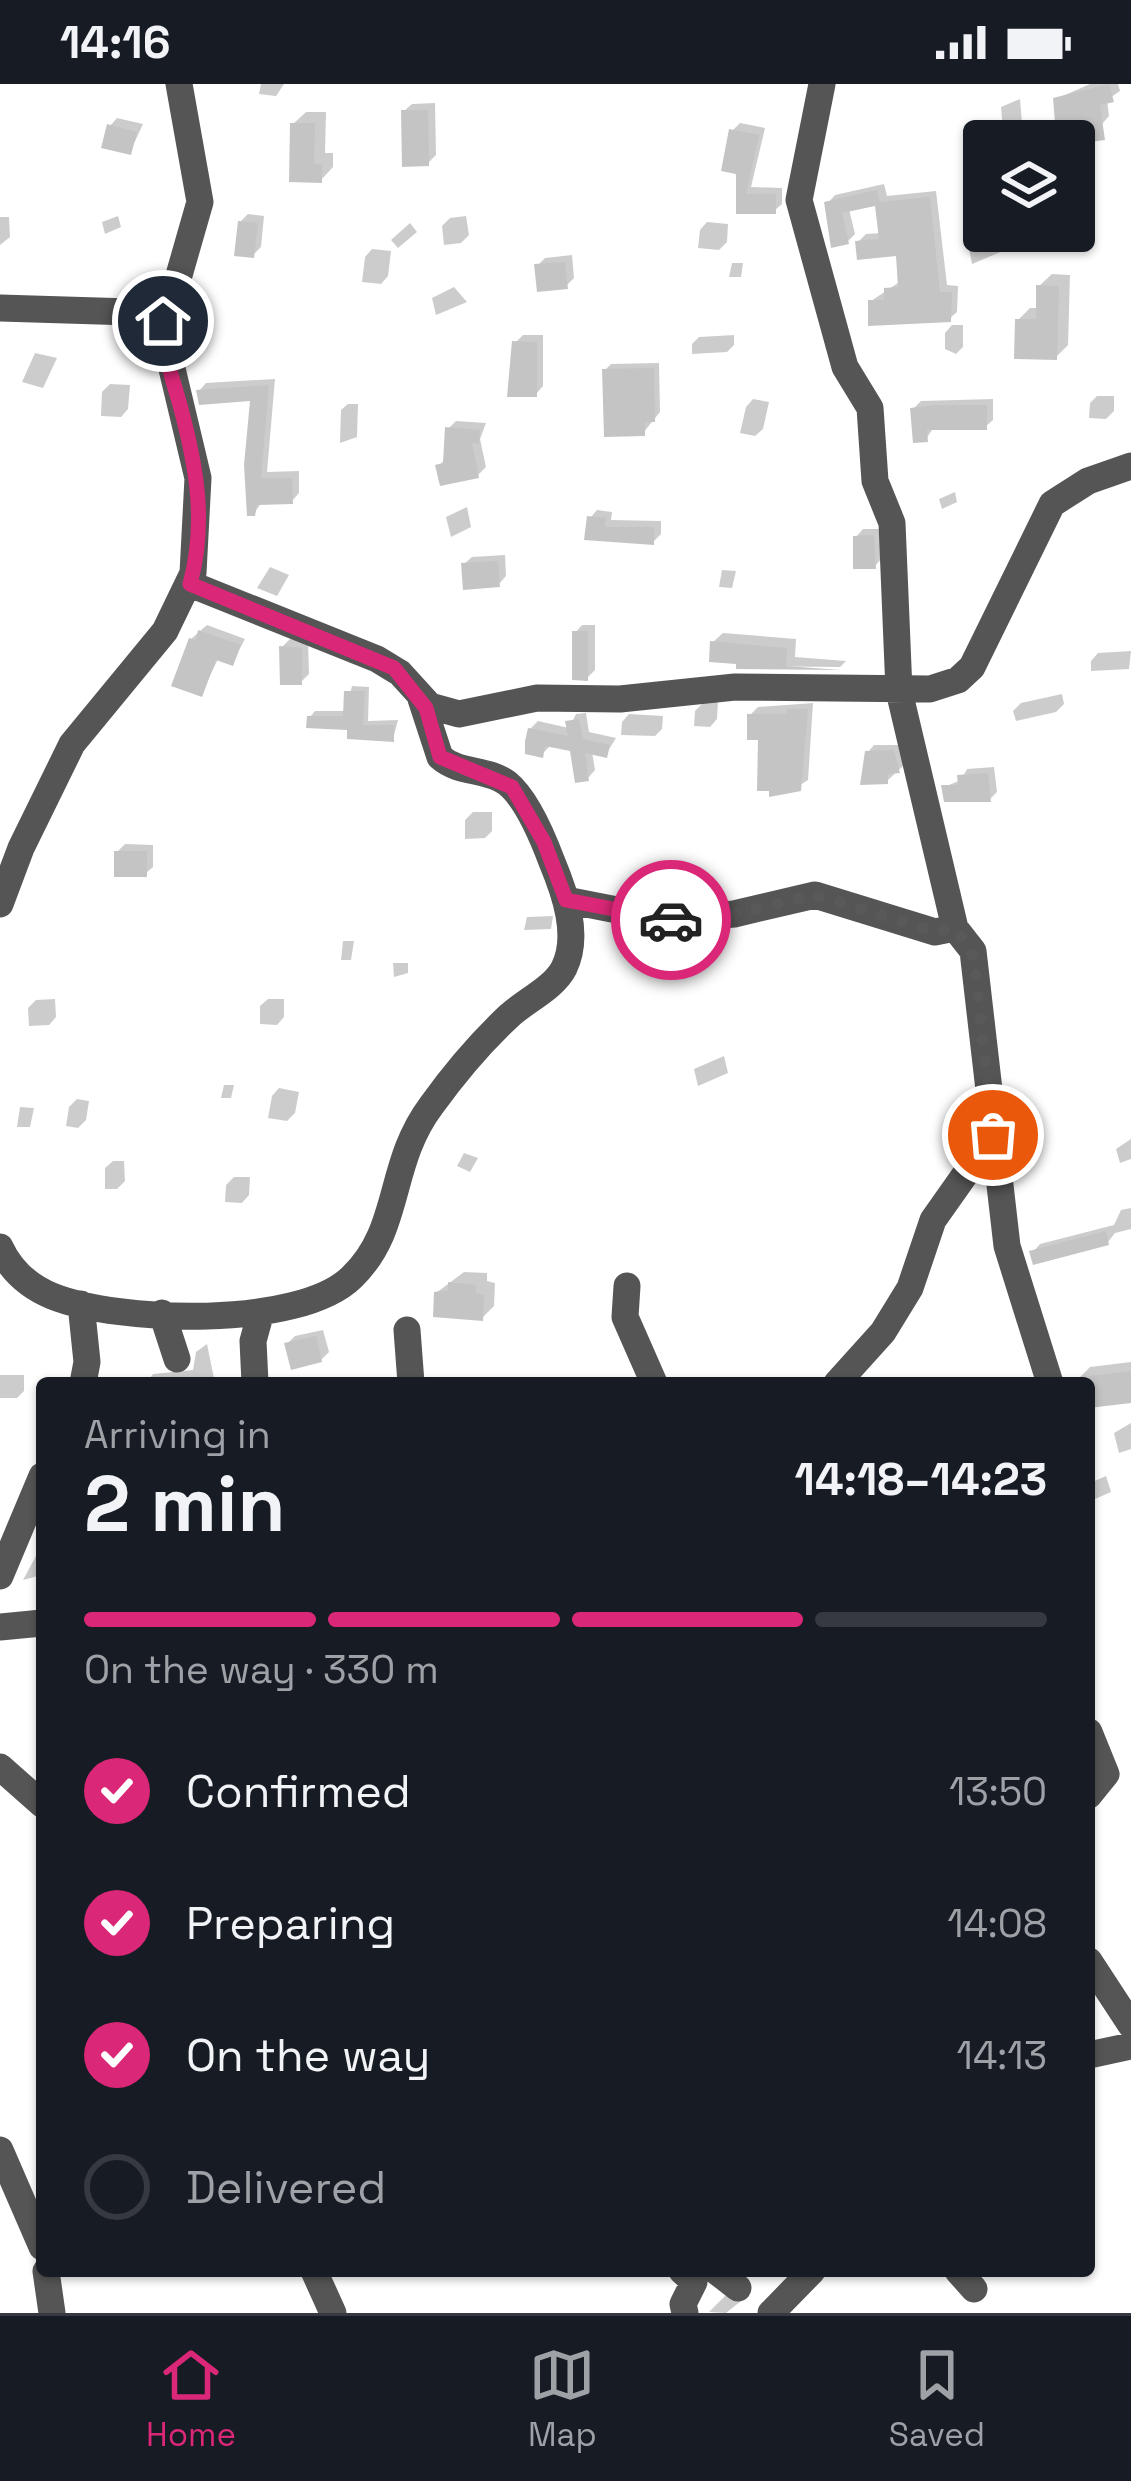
<!DOCTYPE html>
<html lang="en">
<head>
<meta charset="utf-8">
<style>
	body { margin:0; font-family:"Space Grotesk",sans-serif; background:#20242c; color:#f1f3f6; height:100vh; display:flex; flex-direction:column; font-size:45px; white-space:nowrap }
	* { box-sizing:border-box; margin:0 }
	p { font-size:39px; color:#9ea1a6 }
	.icon { flex:none; width:66px; height:66px; fill:none; stroke:currentColor; stroke-width:2; stroke-linecap:round; stroke-linejoin:round }
	.map { position:relative; flex:1; overflow:hidden }
	.drawer { position:absolute; left:36px; top:1293px; width:1059px; height:900px; display:flex; flex-direction:column; background:#171b24; border-radius:12px; box-shadow:0 3px 9px #0004 }
	.drawer>* { flex:none }
	.tools { position:absolute; left:963px; top:36px; display:grid; gap:24px }
	.tools a { display:grid; place-items:center; width:132px; height:132px; border-radius:12px; background:#171b24; box-shadow:0 3px 9px #0004; font-size:60px }
	.pin { position:absolute; display:grid; place-items:center; width:102px; height:102px; color:#fff; margin:-51px; border:6px solid #fff; border-radius:50%; box-shadow:0 3px 12px #0007 }
	.courier { position:absolute; display:grid; place-items:center; width:120px; height:120px; margin:-60px; border:9px solid #db2777; border-radius:50%; background:#fff; color:#222; box-shadow:0 3px 15px #0007 }
	.head em { font-style:normal; font-weight:700 }
	.head div { display:flex; flex-direction:column-reverse }
	.head { display:flex; align-items:center; justify-content:space-between; height:204px; padding:0 48px }
	h1 { font-size:78px; font-weight:700; line-height:90px }
	.bar { display:grid; grid-template-columns:repeat(4,1fr); gap:18px 12px; align-content:center; height:144px; padding:0 48px }
	.bar i { height:15px; border-radius:9px; background:#363941 }
	.bar .active { background:#db2777 }
	.bar p { grid-column:span 4 }
	ol { padding:0 48px; list-style:none }
	li { display:flex; align-items:center; gap:36px; height:132px }
	li p { margin-inline-start:auto }
	li .icon { padding:12px; border-radius:50%; background:#db2777; color:#fff; stroke-width:4 }
	li:last-child { color:#9ea1a6 }
	li i { width:66px; height:66px; border:6px solid #363941; border-radius:50% }
	.status { display:flex; justify-content:space-between; align-items:center; height:84px; padding:0 60px; background:#171b24; direction:ltr }
	.status svg { height:33px; fill:currentColor }
	.tab-bar { display:flex; justify-content:space-around; align-items:center; height:168px; border-top:3px solid #363941; background:#171b24; font-size:33px; color:#9ea1a6 }
	.tab-bar a { display:grid; justify-items:center; gap:6px }
	.tab-bar .active { color:#db2777 }
	.map>svg:first-child { display:block }
	.shadow { fill:#0003 }
	.building { fill:#c4c4c4 }
	.lines { fill:none; stroke-linecap:round; stroke-linejoin:round }
	.minor { stroke:#555; stroke-width:27 }
	.done { stroke:#595959; stroke-width:12; stroke-dasharray:0 21.6 }
	.route { stroke:#db2777; stroke-width:15 }
</style>
</head>
<body>
<div class="status"><b>14:16</b><svg viewBox="0 0 49 12"><path d="M0 12V9h3v3zM5 12V6h3v6zM10 12V3h3v9zM15 12V0h3v12zM26 1h20v11H26zM47 4h2v5h-2z"/></svg></div>
<div class="map">
<svg width="1131" height="2229" viewBox="0 0 1131 2229">
	<rect width="100%" height="100%" fill="#fff"/>
	<path class="shadow" d="M261,0H284L276,12L259,10Z
		M1090,0H1118L1120,7L1107,16L1109,32L1102,40L1056,15Z
		M1020,15L1022,39L1003,48L1001,23Z
		M435,19L436,71L428,79L404,27L412,20Z
		M306,28H326L325,69H333V83L321,96L293,40Z
		M117,34L143,40L130,68L110,42Z
		M740,39L765,44L751,103L782,104V120L774,127H739L732,47Z
		M1054,50L1056,57H1040L1045,52Z
		M884,100L887,112L936,107L947,201L958,202L957,228L949,235L871,217L901,197L899,169L858,158L866,150L882,149L878,118L849,125L855,150L848,157L828,119L835,111Z
		M248,130L264,132L261,163L253,171L240,138Z
		M118,132L121,143L105,150L102,138Z
		M466,132L469,151L461,159L444,161L442,142L450,134Z
		M0,133H9L10,153L0,161Z
		M707,138L728,140L727,158L719,166L698,164L700,146Z
		M410,139L417,148L398,164L391,156Z
		M998,147L1003,167L972,180L968,160Z
		M372,165L391,167L388,192L381,200L362,198L365,173Z
		M572,171L574,194L566,202L538,181L545,174Z
		M732,179H743L741,193H729Z
		M1052,190L1070,191L1068,261L1056,273L1018,236L1030,224H1039V202Z
		M454,203L467,218L436,231L432,214Z
		M952,241H963V263L956,270L945,265V249Z
		M523,251H543V302L536,310L515,259Z
		M734,251V261L727,268L692,270V260L699,253Z
		M35,269L57,274L43,304L22,298Z
		M659,279L660,328L643,349L605,286L611,280Z
		M275,295L267,388L299,387V409L292,417L262,418L254,429V314L199,307L206,299Z
		M110,300L130,301L128,325L121,333L101,332L102,308Z
		M1097,312H1114V327L1106,335L1089,334L1090,319Z
		M753,315L769,318L763,345L755,352L740,349L746,323Z
		M993,315V336L985,343H934L926,355L913,325L921,317Z
		M348,320H358L357,353L340,359L341,326Z
		M456,337L486,339L480,355L486,383L478,391L439,382L446,374L448,345Z
		M955,408L957,418L942,425L939,415Z
		M467,423L471,443L451,453L446,433Z
		M597,426L612,428L611,436L661,437V450L653,458L588,454L590,434Z
		M863,445H881L882,474L875,482L856,453Z
		M505,471L506,492L499,500L464,480L472,473Z
		M270,483L289,491L277,512L257,504Z
		M722,486L736,487L732,504L719,503Z
		M207,541L245,555L232,579L219,573L201,610L191,555Z
		M582,541H595V586L587,594L575,549Z
		M723,549L796,555L795,573L846,577L840,583L739,582L713,558Z
		M290,555L308,557L309,590L301,598L282,563Z
		M1131,567L1129,585L1091,587V577L1098,569Z
		M352,602L369,603L368,637L398,636L393,655L310,633L315,627H346Z
		M1062,610L1064,620L1056,628L1016,637L1013,627L1021,619Z
		M718,617L717,635L710,643L694,642L695,627L703,619Z
		M813,619L808,696L786,710L760,704L761,653L750,631L758,623Z
		M586,629L589,648L616,654L606,670L592,668L595,686L588,694L572,664L549,663L542,670L530,645L538,637L569,644L576,630Z
		M629,630L663,632L662,645L655,652L621,651L622,638Z
		M874,661H900L905,680L887,697L868,668Z
		M994,683L997,708L990,715L944,703L961,696L967,685Z
		M473,728H492V747L485,754L465,755V736Z
		M125,760L153,761V783L145,790L117,768Z
		M553,832L551,845L524,846L527,833Z
		M343,857H354L351,876H341Z
		M393,879H408V889L394,893Z
		M55,915L56,933L49,941L29,942L28,924L36,916Z
		M268,915H284V933L277,941L260,940V922Z
		M724,972L728,989L698,1002L694,985Z
		M224,1001H234L231,1014H221Z
		M279,1004L299,1008L295,1029L287,1037L268,1034L272,1012Z
		M77,1015L89,1017L86,1036L78,1044L66,1042L69,1023Z
		M20,1023L34,1024L30,1043H17Z
		M1131,1055V1075L1120,1079L1116,1065Z
		M464,1069L478,1074L470,1088L457,1082Z
		M113,1077H124L125,1097L117,1105H105V1084Z
		M234,1093H250L249,1111L242,1119L225,1118L226,1101Z
		M1131,1124V1145L1115,1149L1108,1158L1033,1168L1040,1160L1114,1141L1121,1126Z
		M464,1188L487,1189V1197L495,1199L494,1222L482,1234L436,1209Z
		M323,1246L329,1268L321,1276L287,1260L295,1252Z
		M207,1260L215,1299H146L153,1290L193,1286L196,1268Z
		M1131,1278V1316L1089,1320V1299L1078,1295L1090,1283Z
		M0,1291H24V1307L17,1314H0Z
		M1131,1339V1365L1119,1369L1114,1349Z
		M1106,1392L1111,1408L1095,1415L1090,1399Z
		M37,1470H42V1491L23,1496Z
		M730,2207L746,2213L726,2229L709,2228Z"/>
	<path class="building" d="M1109,0L1114,18L1100,21L1105,56L1089,58L1086,36L1055,39L1053,14Z
		M401,26H428L429,82L402,83Z
		M290,39H315L314,80H322V99L289,98Z
		M107,40L137,48L131,71L101,64Z
		M729,45L759,51L746,110H776V130H736V90L721,87Z
		M877,106L880,118L930,113L940,208H952L951,238L868,242V216H884V204L898,203L896,172L857,176L855,157L879,155L875,122L842,129L849,160L831,164L824,118Z
		M238,137L258,139L254,174L234,172Z
		M565,178L568,205L537,208L534,180Z
		M1036,201L1059,202L1057,276L1014,275L1015,235H1036Z
		M512,257L537,258V313H507Z
		M654,284L655,338H645V352L604,353L602,285Z
		M269,301L261,394H292L293,420L257,421L255,432H247L244,381L250,317L199,321L196,306Z
		M934,321H987V346H927L928,358L913,359L910,324Z
		M445,343L480,346L479,360L472,359L479,394L440,402L435,381L443,379Z
		M587,432L606,434L605,443H654V461L584,456Z
		M874,451L876,485H853V452Z
		M498,477L500,503L463,506L461,479Z
		M198,546L241,561L233,582L216,576L202,613L171,602L189,554L196,556Z
		M572,547H588V597L572,596Z
		M710,557L787,564L786,582L841,586L736,585V580L709,578Z
		M279,562L302,564V601H280Z
		M344,607H365L363,641H394V658L347,655V646L306,644L307,632H343Z
		M787,625H808L801,707L769,713V707H757L758,656H747V630H787Z
		M579,635L583,655L610,661L607,674L585,669L589,697L575,699L570,667L545,662L543,674L525,670V657L528,644L568,652L565,637Z
		M894,666L900,689L888,690V700L860,701L865,667Z
		M988,689L991,718H944L941,701H958L957,691Z
		M114,767H147V793H114Z
		M1106,1147L1109,1161L1033,1181L1029,1167Z
		M448,1198L476,1201V1209L484,1211L483,1237L433,1233L434,1208L448,1206Z
		M316,1252L322,1278L291,1286L284,1259Z
		M1131,1287V1319L1089,1324V1292Z"/>
	<g class="lines">
		<path class="minor" d="M0,224L164,229
			M190,500L377,575L400,589L430,622L459,630L537,614L620,615L735,603L930,605L958,596L972,583L1052,420L1088,397L1131,382
			M566,816L668,836L734,830L815,811L935,848L955,844L899,607L892,439L875,397L870,324L845,283L799,116L822,0
			M0,820L21,764L72,660L165,547L193,489L198,394L163,247L200,118L179,0
			M955,844L973,867L1007,1162L1050,1299
			M0,1163C11,1187 28,1202 52,1212C119,1239 299,1245 352,1193C402,1145 387,1081 431,1022C454,990 480,959 509,932C525,917 554,904 564,884C580,852 565,809 552,778C543,754 527,715 507,699C487,684 459,690 440,673L421,615
			M627,1202L625,1233L654,1299
			M81,1220L87,1278L83,1299
			M162,1229L177,1275
			M407,1246L411,1299
			M255,1299L253,1257L261,1228
			M837,1299L883,1248L910,1204L933,1136L993,1051
			M0,1492L42,1392
			M0,1543L42,1539
			M1089,1648L1106,1690L1089,1711
			M0,1683L42,1720
			M1089,1877L1131,1941
			M1089,1971L1131,1962
			M0,2066L42,2163
			M46,2187L52,2229
			M314,2187L333,2229
			M682,2187L694,2198L683,2220L685,2229
			M716,2187L738,2204
			M958,2187L974,2205
			M771,2229L812,2187"/>
	</g>
	<g class="lines">
		<path class="done" d="M671,836L734,830L815,811L935,848L955,844L974,873L993,1051"/>
		<path class="route" d="M163,237C162,266 172,293 180,321C196,380 207,438 190,500L394,584L426,624L440,673L512,703L544,758L566,816L671,836"/>
	</g>
</svg>
<div class="tools">
<a><svg class="icon" aria-label="layers" viewBox="0 0 24 24"><path d="M12 4l9 5-9 5-9-5zM3 14l9 5 9-5"/></svg></a>
</div>
<div class="pin" style="left:993px;top:1051px;background:#ea580c"><svg class="icon" aria-label="bag" viewBox="0 0 24 24"><path d="M5 8h14l-1 12H6zM9 8a3 3 0 0 1 6 0"/></svg></div>
<div class="pin" style="left:163px;top:237px;background:#1f2937"><svg class="icon" aria-label="home" viewBox="0 0 24 24"><path d="M3 11l9-7 9 7M6 9v11h12V9"/></svg></div>
<div class="courier" style="left:671px;top:836px"><svg class="icon" aria-label="car" viewBox="0 0 24 24"><path d="M5 17H2v-5l4-1 3-4h7l3 4 3 1v5h-3M9 17h6M6 11h13"/><circle cx="7" cy="17" r="2"/><circle cx="17" cy="17" r="2"/></svg></div>
<section class="drawer">
<div class="head"><div><h1>2 min</h1><p>Arriving in</p></div><em>14:18–14:23</em></div>
<div class="bar"><i class="active"></i><i class="active"></i><i class="active"></i><i></i><p>On the way · 330 m</p></div>
<ol>
<li><svg class="icon" aria-label="check" viewBox="0 0 24 24"><path d="M5 12l5 5 9-10"/></svg>Confirmed<p>13:50</p></li>
<li><svg class="icon" aria-label="check" viewBox="0 0 24 24"><path d="M5 12l5 5 9-10"/></svg>Preparing<p>14:08</p></li>
<li><svg class="icon" aria-label="check" viewBox="0 0 24 24"><path d="M5 12l5 5 9-10"/></svg>On the way<p>14:13</p></li>
<li><i></i>Delivered</li>
</ol>
</section>
</div>
<nav class="tab-bar">
<a class="active"><svg class="icon" aria-label="home" viewBox="0 0 24 24"><path d="M3 11l9-7 9 7M6 9v11h12V9"/></svg>Home</a>
<a><svg class="icon" aria-label="map" viewBox="0 0 24 24"><path d="M3 6l6-2 6 2 6-2v14l-6 2-6-2-6 2zM9 4v14M15 6v14"/></svg>Map</a>
<a><svg class="icon" aria-label="saved" viewBox="0 0 24 24"><path d="M7 4h10v16l-5-4-5 4z"/></svg>Saved</a>
</nav>
</body>
</html>
